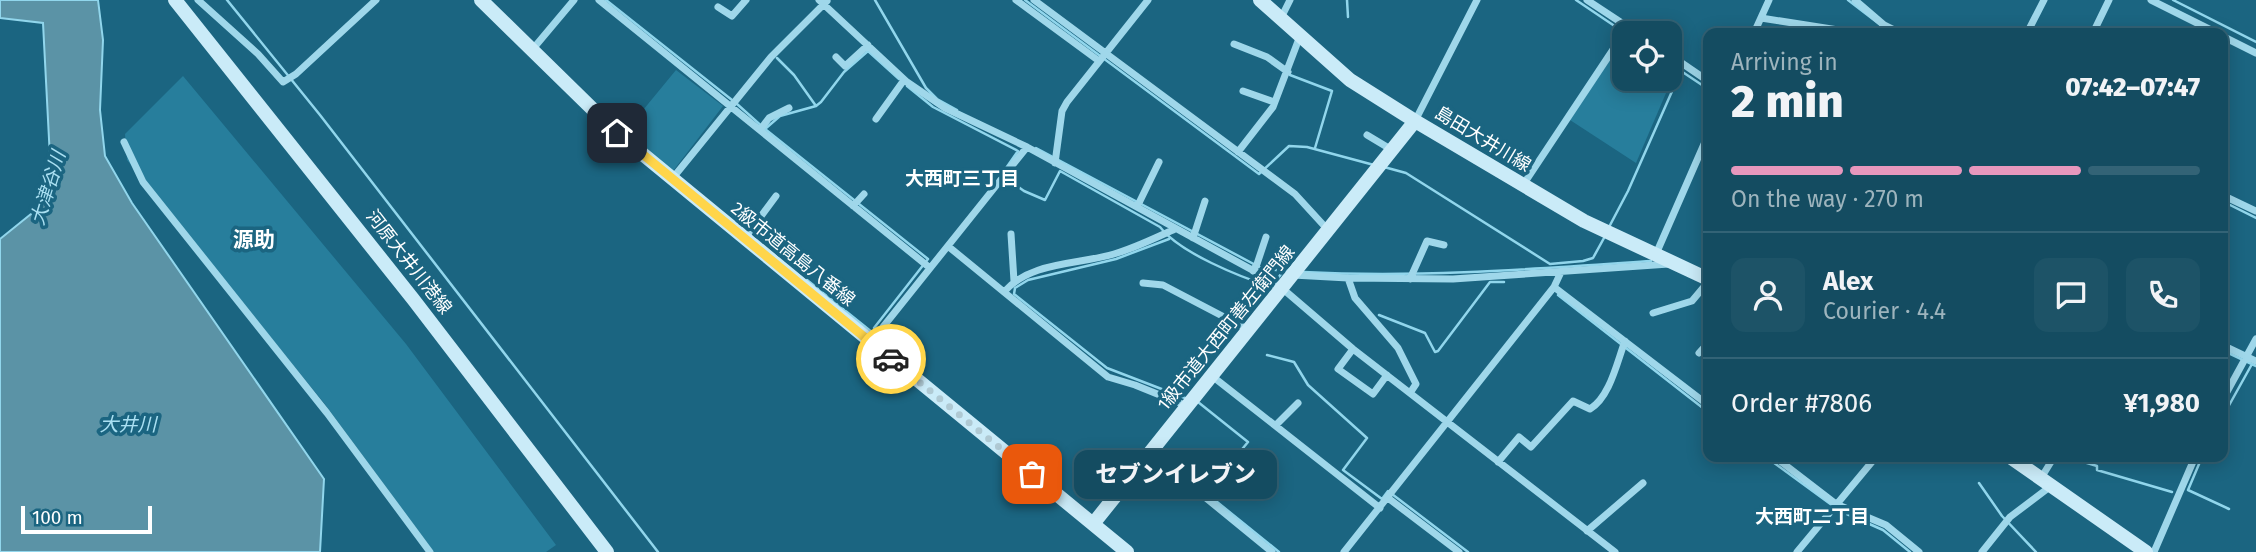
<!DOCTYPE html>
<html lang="en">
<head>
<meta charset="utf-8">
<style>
	body { margin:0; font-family:"Fira Sans","Noto Sans JP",sans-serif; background:#1d5367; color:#f1f3f6; height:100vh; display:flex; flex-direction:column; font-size:26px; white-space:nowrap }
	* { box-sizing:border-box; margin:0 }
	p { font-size:23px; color:#9db4bd }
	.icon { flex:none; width:38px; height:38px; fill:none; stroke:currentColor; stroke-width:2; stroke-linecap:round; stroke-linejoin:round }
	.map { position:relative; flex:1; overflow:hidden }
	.panel { position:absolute; left:1703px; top:28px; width:525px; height:434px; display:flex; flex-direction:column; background:#144c61; border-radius:14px; box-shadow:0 4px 18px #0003,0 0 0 2px #336376 }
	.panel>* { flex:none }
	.buttons { position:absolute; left:1612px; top:21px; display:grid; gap:14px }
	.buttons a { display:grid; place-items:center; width:70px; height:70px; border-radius:14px; background:#144c61; box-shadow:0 4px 18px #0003,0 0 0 2px #336376; font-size:35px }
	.scale { position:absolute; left:21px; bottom:18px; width:131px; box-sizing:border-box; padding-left:7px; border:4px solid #fff; border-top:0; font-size:19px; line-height:24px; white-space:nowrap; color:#fff; -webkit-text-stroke:5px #1b6581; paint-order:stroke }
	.pin { position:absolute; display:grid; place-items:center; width:60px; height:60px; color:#fff; margin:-30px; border-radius:14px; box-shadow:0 4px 10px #0006 }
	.courier { position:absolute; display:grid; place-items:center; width:70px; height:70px; margin:-35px; border:5px solid #ffd54a; border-radius:50%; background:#fff; color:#222; box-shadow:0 2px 9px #0007 }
	.bubble { position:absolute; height:49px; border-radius:14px; background:#144c61; box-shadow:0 4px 18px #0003,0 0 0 2px #336376; font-size:23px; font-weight:800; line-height:49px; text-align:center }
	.overview em { font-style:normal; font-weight:800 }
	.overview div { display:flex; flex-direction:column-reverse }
	.overview { display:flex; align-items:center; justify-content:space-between; height:119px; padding:0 28px }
	h1 { font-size:46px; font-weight:800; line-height:52px }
	.bar { display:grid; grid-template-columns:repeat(4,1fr); gap:10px 7px; align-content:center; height:84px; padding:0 28px }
	.bar i { height:9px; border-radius:5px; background:#336376 }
	.bar .on { background:#e797bd }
	.bar p { grid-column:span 4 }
	.line { display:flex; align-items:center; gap:18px; padding:0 28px; border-top:2px solid #336376 }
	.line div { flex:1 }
	.round { display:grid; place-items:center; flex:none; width:74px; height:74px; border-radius:14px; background:#1d5367 }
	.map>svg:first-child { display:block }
	.green { fill:#277e9c }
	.water { fill:#5b93a6; stroke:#91d6ec; stroke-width:2 }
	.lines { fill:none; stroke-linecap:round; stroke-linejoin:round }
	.stream { stroke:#91d6ec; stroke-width:2.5 }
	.street { stroke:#9fd7ea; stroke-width:7 }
	.secondary { stroke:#caebf8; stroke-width:14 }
	.done { stroke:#afc9d3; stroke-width:7; stroke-dasharray:0 12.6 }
	.route { stroke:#ffd54a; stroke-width:9 }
	.labels { text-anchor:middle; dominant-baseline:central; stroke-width:7; stroke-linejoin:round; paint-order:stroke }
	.street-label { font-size:18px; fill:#fff; stroke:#1b6581 }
	.neighbourhood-label { font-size:19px; font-weight:bold; fill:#fff; stroke:#1b6581 }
	.water-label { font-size:19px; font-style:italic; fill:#aae0f2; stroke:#1b6581 }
	.quarter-label { font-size:21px; font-weight:bold; fill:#fff; stroke:#1b6581 }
</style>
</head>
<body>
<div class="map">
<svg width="2256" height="552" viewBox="0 0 2256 552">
	<rect width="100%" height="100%" fill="#1b6581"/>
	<path class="green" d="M1624,38V79H1670V68L1675,72L1636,163L1570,120Z
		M676,70L723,106L673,171L625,132Z
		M183,76L406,344L556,545L546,552H434L324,403L127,160L125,134Z"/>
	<path class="water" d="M0,0H98L103,40L100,110L105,156L132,203L324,479L320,552H0V239L52,197L43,23L0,18Z"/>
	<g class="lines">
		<path class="stream" d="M227,0L320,115L658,552
			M606,0L732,100
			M875,0L926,88L937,99L957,110
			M1025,0L1259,174L1289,146L1307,147L1374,165
			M1347,0L1348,17
			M1576,0L1622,31
			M1848,0L1891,33
			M2173,0L2256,42
			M1670,64L1681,71
			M1290,75L1332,91L1315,148
			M907,86L933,107L1018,151L1004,171
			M737,104L765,129L928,259L874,328L892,346
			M816,106L821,102L844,72L868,51L899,79
			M765,129L780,116L816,106L794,75L777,58
			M1036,148L1263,269L1289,271
			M1384,167L1406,173L1550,264L1583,261L1593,258L1604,238
			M1006,178L1024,191L1045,200L1060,171L1160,227C1180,253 1240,277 1272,287L1283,271
			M2222,201L2256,218
			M1608,229L1628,191L1681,71L1708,89
			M1169,239L1116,259L1028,280L1015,288L1014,294L1107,368L1185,398
			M1303,272C1420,278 1534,269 1651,261
			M807,280L873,333L875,331
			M1558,295L1708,412
			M1379,315L1425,333L1435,352L1438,351L1490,282H1504
			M2222,350L2256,366
			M1267,355L1294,362L1308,385L1367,438L1343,470L1382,499L1388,491L1468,552
			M1198,402L1248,442L1206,493L1279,552
			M2222,418L2252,364
			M1766,457L1840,511L1883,530L1910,552
			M2067,457L2097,466V470L2172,492
			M2202,457L2188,490L2229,509
			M1979,483L2002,516L2036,552"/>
		<path class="street" d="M198,0L258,54L283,82L296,74L376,0
			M599,0L930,268
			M819,0L907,82L945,108L1027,147L1276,283L1353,349L1615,552
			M1016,0L1099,61
			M1034,0L1295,194L1328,230
			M1587,0L1637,33
			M1855,0L1884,25L1900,33
			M2151,0L2217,33
			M718,7L732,16L746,0
			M1281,18L1290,0
			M1761,18L1838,30
			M1754,33L1769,0
			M2027,33L2044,0
			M2093,33L2109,0
			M2222,36L2256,53
			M1234,44L1267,57L1288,72
			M532,50L574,0
			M1670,55L1708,81
			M836,57L845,66L868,45
			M1243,91L1274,102
			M876,119L904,80
			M1415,121L1477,0
			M760,130L769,118L789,108
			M1367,135L1392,150
			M124,142L143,182L327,413L430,552
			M1238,152L1273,107L1300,36
			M1055,163L1062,111L1067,102L1148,0
			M672,179L771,57L827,1
			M1523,185L1628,27
			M2222,195L2256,211
			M853,206L864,194
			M1137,207L1159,162
			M1011,234L1014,281
			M745,238L776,196
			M1193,238L1205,201
			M949,247L1108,377L1135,385L1187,406
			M1656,254L1708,135
			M1253,271L1257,264L1266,237
			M1293,275L1348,278L1453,279L1669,264
			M1348,278L1355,298L1398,348L1416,384L1410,393
			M1410,279L1427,241L1444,245
			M1143,283L1163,285L1249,330
			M1554,287L1708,405
			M1004,292C1031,261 1077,265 1114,254C1135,248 1155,238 1175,229
			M1653,313L1692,301L1708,282
			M871,342L1027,147
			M2222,345L2256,361
			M1353,349L1338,369L1373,394L1387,375
			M1699,353L1708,343
			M1212,376L1380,508
			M2222,401L2256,339
			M1276,425L1298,403
			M1151,453L1272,552
			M1775,457L1836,504L1886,525L1919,552
			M1498,462L1519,437L1531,447L1573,401L1590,409C1610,397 1617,362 1625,341
			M2041,478L2054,457
			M1200,493L1223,465
			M1388,498L1459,552
			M1587,531L1643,483
			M1344,552L1554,287L1561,272
			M1797,552L1876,457
			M1982,552L2010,517L2051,486
			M2154,552L2195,457"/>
		<path class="secondary" d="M175,0L413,299L607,552
			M481,0L617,133L1127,552
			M1260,0L1350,80L1415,121L1584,221L1708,279
			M2010,457L2146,552
			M1093,524L1415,121"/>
	</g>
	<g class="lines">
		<path class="done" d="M891,359L1032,474"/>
		<path class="route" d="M617,133L891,359"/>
	</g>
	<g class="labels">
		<g class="street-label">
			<text transform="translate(1483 139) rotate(31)">島田大井川線</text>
			<text transform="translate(793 254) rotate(39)">2級市道高島八番線</text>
			<text transform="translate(409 262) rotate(52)">河原大井川港線</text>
			<text transform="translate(1226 328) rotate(-51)">1級市道大西町善左衛門線</text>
		</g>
		<g class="neighbourhood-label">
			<text x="962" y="178">大西町三丁目</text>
			<text x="1812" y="516">大西町二丁目</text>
		</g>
		<g class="water-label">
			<text transform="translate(48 188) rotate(-73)">大津谷川</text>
			<text x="128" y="424">大井川</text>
		</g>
		<g class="quarter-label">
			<text x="254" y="240">源助</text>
		</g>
	</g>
</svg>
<div class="buttons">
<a><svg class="icon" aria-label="locate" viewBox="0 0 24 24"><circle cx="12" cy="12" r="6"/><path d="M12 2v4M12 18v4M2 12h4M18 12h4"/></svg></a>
</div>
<div class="scale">100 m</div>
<div class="pin" style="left:1032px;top:474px;background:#ea580c"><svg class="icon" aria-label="bag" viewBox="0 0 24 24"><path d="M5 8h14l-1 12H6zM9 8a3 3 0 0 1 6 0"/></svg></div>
<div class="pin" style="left:617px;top:133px;background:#1f2937"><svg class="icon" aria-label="home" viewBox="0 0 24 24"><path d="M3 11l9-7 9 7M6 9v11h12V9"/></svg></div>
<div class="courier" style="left:891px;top:359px"><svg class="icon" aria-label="car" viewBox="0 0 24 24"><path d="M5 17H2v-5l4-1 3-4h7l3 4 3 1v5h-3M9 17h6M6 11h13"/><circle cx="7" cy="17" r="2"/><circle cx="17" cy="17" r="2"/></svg></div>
<div class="bubble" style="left:1074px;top:450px;width:203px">セブンイレブン</div>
<section class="panel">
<div class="overview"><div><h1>2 min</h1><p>Arriving in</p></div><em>07:42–07:47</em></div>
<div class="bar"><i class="on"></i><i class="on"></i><i class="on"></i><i></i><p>On the way · 270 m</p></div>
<div class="line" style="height:126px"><a class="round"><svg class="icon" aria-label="person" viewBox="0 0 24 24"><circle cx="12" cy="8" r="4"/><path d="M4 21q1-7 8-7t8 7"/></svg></a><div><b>Alex</b><p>Courier · 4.4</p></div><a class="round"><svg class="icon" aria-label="chat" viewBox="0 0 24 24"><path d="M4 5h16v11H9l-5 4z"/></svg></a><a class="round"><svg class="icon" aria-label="phone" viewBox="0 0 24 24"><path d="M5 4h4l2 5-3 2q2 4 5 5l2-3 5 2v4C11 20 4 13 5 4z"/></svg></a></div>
<div class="line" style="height:91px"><div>Order #7806</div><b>¥1,980</b></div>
</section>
</div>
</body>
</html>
